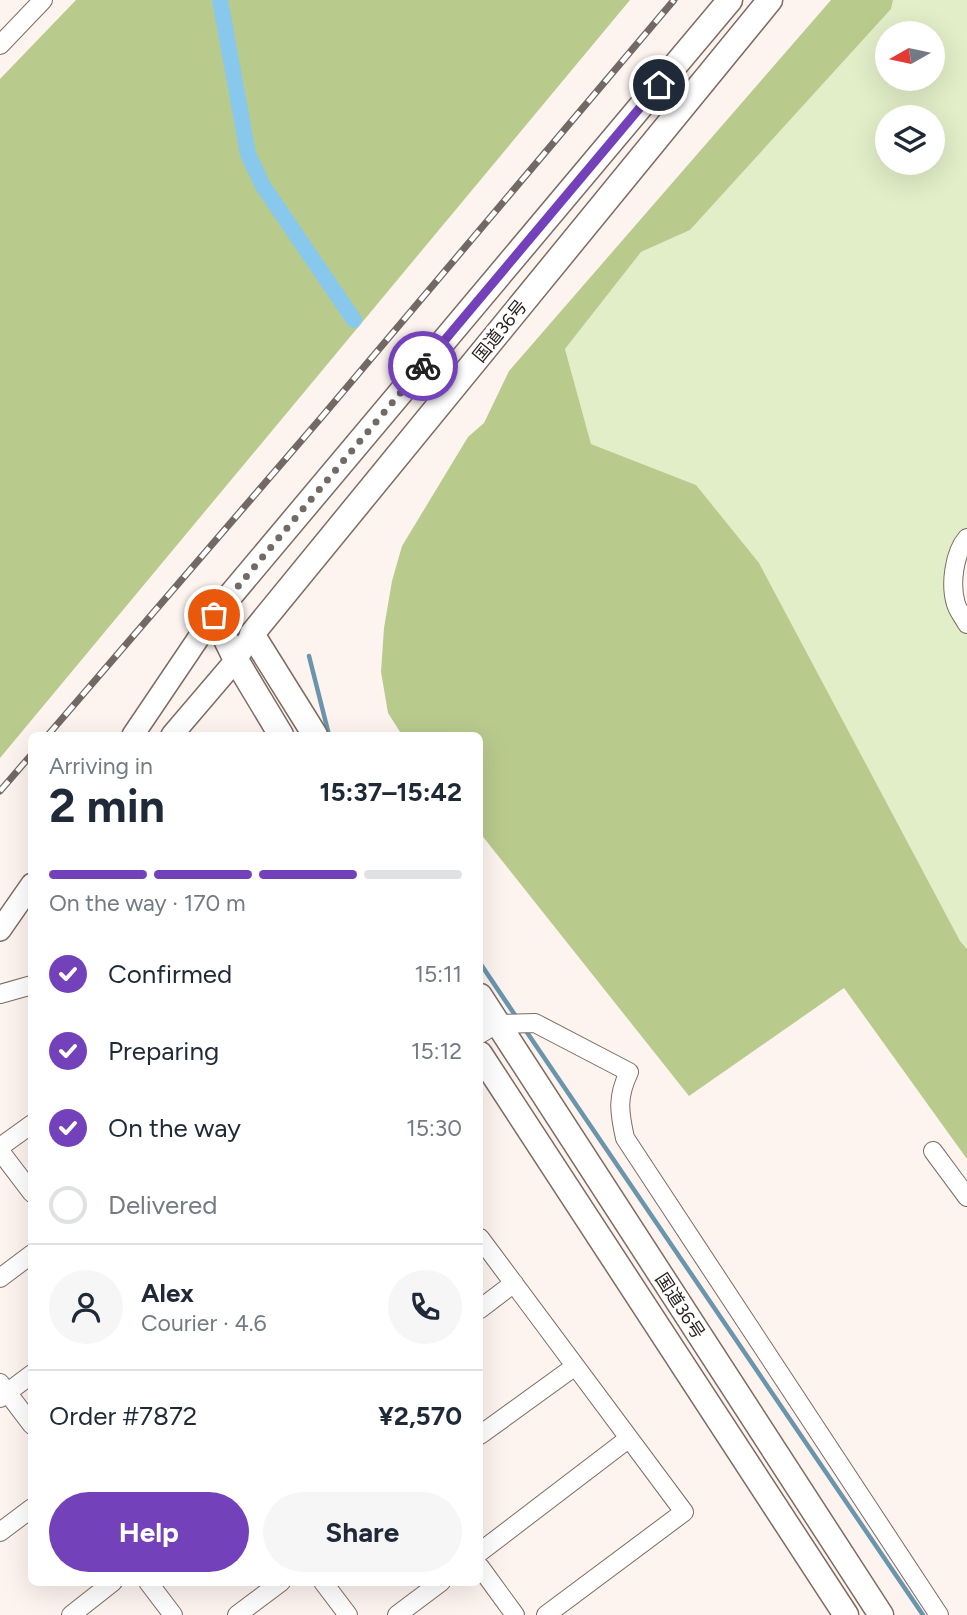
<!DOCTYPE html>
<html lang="en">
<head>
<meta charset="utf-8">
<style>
	body { margin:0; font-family:Figtree,"Noto Sans JP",sans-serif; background:#f6f6f7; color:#1f2937; height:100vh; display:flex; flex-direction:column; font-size:26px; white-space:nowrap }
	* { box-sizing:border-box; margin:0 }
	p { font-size:23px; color:#747a83 }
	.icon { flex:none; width:38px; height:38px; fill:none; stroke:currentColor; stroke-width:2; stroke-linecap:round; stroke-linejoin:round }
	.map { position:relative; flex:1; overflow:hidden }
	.details { position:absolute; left:28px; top:732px; width:455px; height:854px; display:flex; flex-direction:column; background:#fff; border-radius:10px; box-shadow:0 7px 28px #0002 }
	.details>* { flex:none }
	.needle { width:46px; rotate:261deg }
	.tools { position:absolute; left:875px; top:21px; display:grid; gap:14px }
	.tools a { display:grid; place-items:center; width:70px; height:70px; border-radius:50%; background:#fff; box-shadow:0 7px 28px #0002; font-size:35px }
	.pin { position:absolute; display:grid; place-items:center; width:60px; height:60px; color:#fff; margin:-30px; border:4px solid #fff; border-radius:50%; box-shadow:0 2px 7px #0007 }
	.courier { position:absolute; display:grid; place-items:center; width:70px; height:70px; margin:-35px; border:5px solid #7342ba; border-radius:50%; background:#fff; color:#222; box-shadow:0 2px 9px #0007 }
	.headline em { font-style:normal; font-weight:700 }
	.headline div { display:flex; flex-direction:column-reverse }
	.headline { display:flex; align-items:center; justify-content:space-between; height:119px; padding:0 21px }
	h1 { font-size:46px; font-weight:700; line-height:52px }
	.bar { display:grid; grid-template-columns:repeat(4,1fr); gap:10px 7px; align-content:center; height:84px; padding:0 21px }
	.bar i { height:9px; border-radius:5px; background:#e0e1e3 }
	.bar .selected { background:#7342ba }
	.bar p { grid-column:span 4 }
	.line { display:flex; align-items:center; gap:18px; padding:0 21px; border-top:2px solid #e0e1e3 }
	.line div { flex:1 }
	.round { display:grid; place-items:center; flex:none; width:74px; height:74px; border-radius:37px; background:#f6f6f7 }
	ol { padding:0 21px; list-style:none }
	li { display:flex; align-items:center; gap:21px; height:77px }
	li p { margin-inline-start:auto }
	li .icon { padding:7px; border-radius:50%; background:#7342ba; color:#fff; stroke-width:4 }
	li:last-child { color:#747a83 }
	li i { width:38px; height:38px; border:4px solid #e0e1e3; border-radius:50% }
	.primary-button { display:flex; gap:14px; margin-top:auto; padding:14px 21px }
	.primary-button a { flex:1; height:80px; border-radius:42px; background:#7342ba; color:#fff; font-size:28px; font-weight:700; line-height:80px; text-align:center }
	.primary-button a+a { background:#f6f6f7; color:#1f2937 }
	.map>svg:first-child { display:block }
	.green { fill:#e2eec8; fill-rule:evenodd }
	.forest { fill:#b9ca8d }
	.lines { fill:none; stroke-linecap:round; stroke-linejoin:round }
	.stream { stroke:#6a95ad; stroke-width:4.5 }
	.canal { stroke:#87c8ec; stroke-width:16 }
	.minor-casing { stroke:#7e6b61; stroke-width:20 }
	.major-casing { stroke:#7e6b61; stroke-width:24 }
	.highway-casing { stroke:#7e6b61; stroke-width:27 }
	.minor { stroke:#fff; stroke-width:18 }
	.major { stroke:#fff; stroke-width:21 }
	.highway { stroke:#fff; stroke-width:24 }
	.rail-casing { stroke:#726965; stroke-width:7 }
	.rail { stroke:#fff; stroke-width:4.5; stroke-dasharray:13; stroke-linecap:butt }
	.done { stroke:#726a66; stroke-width:7; stroke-dasharray:0 12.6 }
	.route { stroke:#7342ba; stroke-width:9 }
	.labels { text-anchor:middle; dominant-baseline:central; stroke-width:7; stroke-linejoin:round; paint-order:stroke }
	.street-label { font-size:18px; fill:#271f1b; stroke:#fff }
</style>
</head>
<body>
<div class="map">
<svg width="967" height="1615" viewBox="0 0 967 1615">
	<rect width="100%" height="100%" fill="#fdf4f0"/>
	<path class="green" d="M893,0H967V532L955,613L967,635V950L960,941L696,485L591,444L565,349L641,252L690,230L891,9ZM887,33H933V79H887ZM887,117H933V163H887Z"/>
	<path class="forest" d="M76,0H630L0,758V79Z
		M831,0H893L891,9L690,230L641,252L565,349L591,444L696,485L759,563L960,941L967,949V1159L844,988L689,1096L480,833V735H402L388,713L381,672L384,628L392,581L402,546L468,437L484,423L509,371Z"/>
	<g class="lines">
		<path class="stream" d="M309,656L329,735
			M480,963L517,1018
			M524,1028L923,1615"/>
		<path class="canal" d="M220,0L248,154L263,186L354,320"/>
		<defs>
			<path id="minor" d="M0,45L43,0
				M967,538C954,553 950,585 956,604C958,611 964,618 967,624
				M0,994L32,985
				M480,1034L497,1024L535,1023L629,1072C617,1097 619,1111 625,1138L939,1615
				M0,1147L32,1124
				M0,1151L32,1193
				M933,1151L967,1197
				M480,1238L684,1512L546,1615
				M0,1278L32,1254
				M480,1309L514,1283
				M0,1383L32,1425
				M0,1398L32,1374
				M480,1435L574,1367
				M0,1532L32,1508
				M480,1552L628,1439
				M480,1567L515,1615
				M148,1582L173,1615
				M323,1582L348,1615
				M71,1615L113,1582
				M237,1615L281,1582
				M397,1615L441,1582"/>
			<path id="major" d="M133,735L214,615
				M172,735L236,660L252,634
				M0,930L32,884"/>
			<path id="highway" d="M214,615L730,0
				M214,615L236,660L281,735
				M252,634L770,0
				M252,634L315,735
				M480,996L881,1615
				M480,1054L846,1615"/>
		</defs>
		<use href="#minor" class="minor-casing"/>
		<use href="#major" class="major-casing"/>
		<use href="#highway" class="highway-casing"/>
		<use href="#minor" class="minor"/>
		<use href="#major" class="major"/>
		<use href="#highway" class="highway"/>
		<defs>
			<path id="rail" d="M48,735L320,419L674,0
				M0,791L32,754"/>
		</defs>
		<use href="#rail" class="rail-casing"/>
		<use href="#rail" class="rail"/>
	</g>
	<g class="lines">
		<path class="done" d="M214,615L423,366"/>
		<path class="route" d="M423,366L659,85"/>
	</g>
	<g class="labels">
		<g class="street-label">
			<text transform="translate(500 331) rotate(-51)">国道36号</text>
			<text transform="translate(680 1306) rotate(57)">国道36号</text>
		</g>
	</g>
</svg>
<div class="tools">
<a><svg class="needle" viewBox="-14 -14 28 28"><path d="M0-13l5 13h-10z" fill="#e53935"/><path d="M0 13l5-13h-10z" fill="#747a83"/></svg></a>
<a><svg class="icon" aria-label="layers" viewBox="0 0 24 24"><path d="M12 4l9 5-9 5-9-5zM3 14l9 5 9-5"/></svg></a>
</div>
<div class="pin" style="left:214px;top:615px;background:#ea580c"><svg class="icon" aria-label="bag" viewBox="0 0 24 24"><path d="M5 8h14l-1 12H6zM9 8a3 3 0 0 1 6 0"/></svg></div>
<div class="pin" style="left:659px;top:85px;background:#1f2937"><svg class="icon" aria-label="home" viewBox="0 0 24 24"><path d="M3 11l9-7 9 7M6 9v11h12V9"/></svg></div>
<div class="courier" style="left:423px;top:366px"><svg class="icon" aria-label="bike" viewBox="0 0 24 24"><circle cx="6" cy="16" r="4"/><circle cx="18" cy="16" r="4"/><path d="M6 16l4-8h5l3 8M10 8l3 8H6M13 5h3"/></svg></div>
<section class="details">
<div class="headline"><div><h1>2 min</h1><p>Arriving in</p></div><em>15:37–15:42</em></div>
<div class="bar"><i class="selected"></i><i class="selected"></i><i class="selected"></i><i></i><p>On the way · 170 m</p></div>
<ol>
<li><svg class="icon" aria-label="check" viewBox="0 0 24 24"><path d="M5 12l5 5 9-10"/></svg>Confirmed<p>15:11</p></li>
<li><svg class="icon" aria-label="check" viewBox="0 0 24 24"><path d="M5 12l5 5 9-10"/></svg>Preparing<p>15:12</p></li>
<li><svg class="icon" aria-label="check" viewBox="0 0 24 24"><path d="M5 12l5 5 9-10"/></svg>On the way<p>15:30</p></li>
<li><i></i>Delivered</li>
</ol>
<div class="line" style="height:126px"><a class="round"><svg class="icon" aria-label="person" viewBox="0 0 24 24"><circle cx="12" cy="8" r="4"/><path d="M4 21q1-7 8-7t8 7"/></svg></a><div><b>Alex</b><p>Courier · 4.6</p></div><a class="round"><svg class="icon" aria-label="phone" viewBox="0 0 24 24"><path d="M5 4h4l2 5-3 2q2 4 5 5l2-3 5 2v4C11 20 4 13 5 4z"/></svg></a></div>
<div class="line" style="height:91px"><div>Order #7872</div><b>¥2,570</b></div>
<div class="primary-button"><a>Help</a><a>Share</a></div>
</section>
</div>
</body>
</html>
